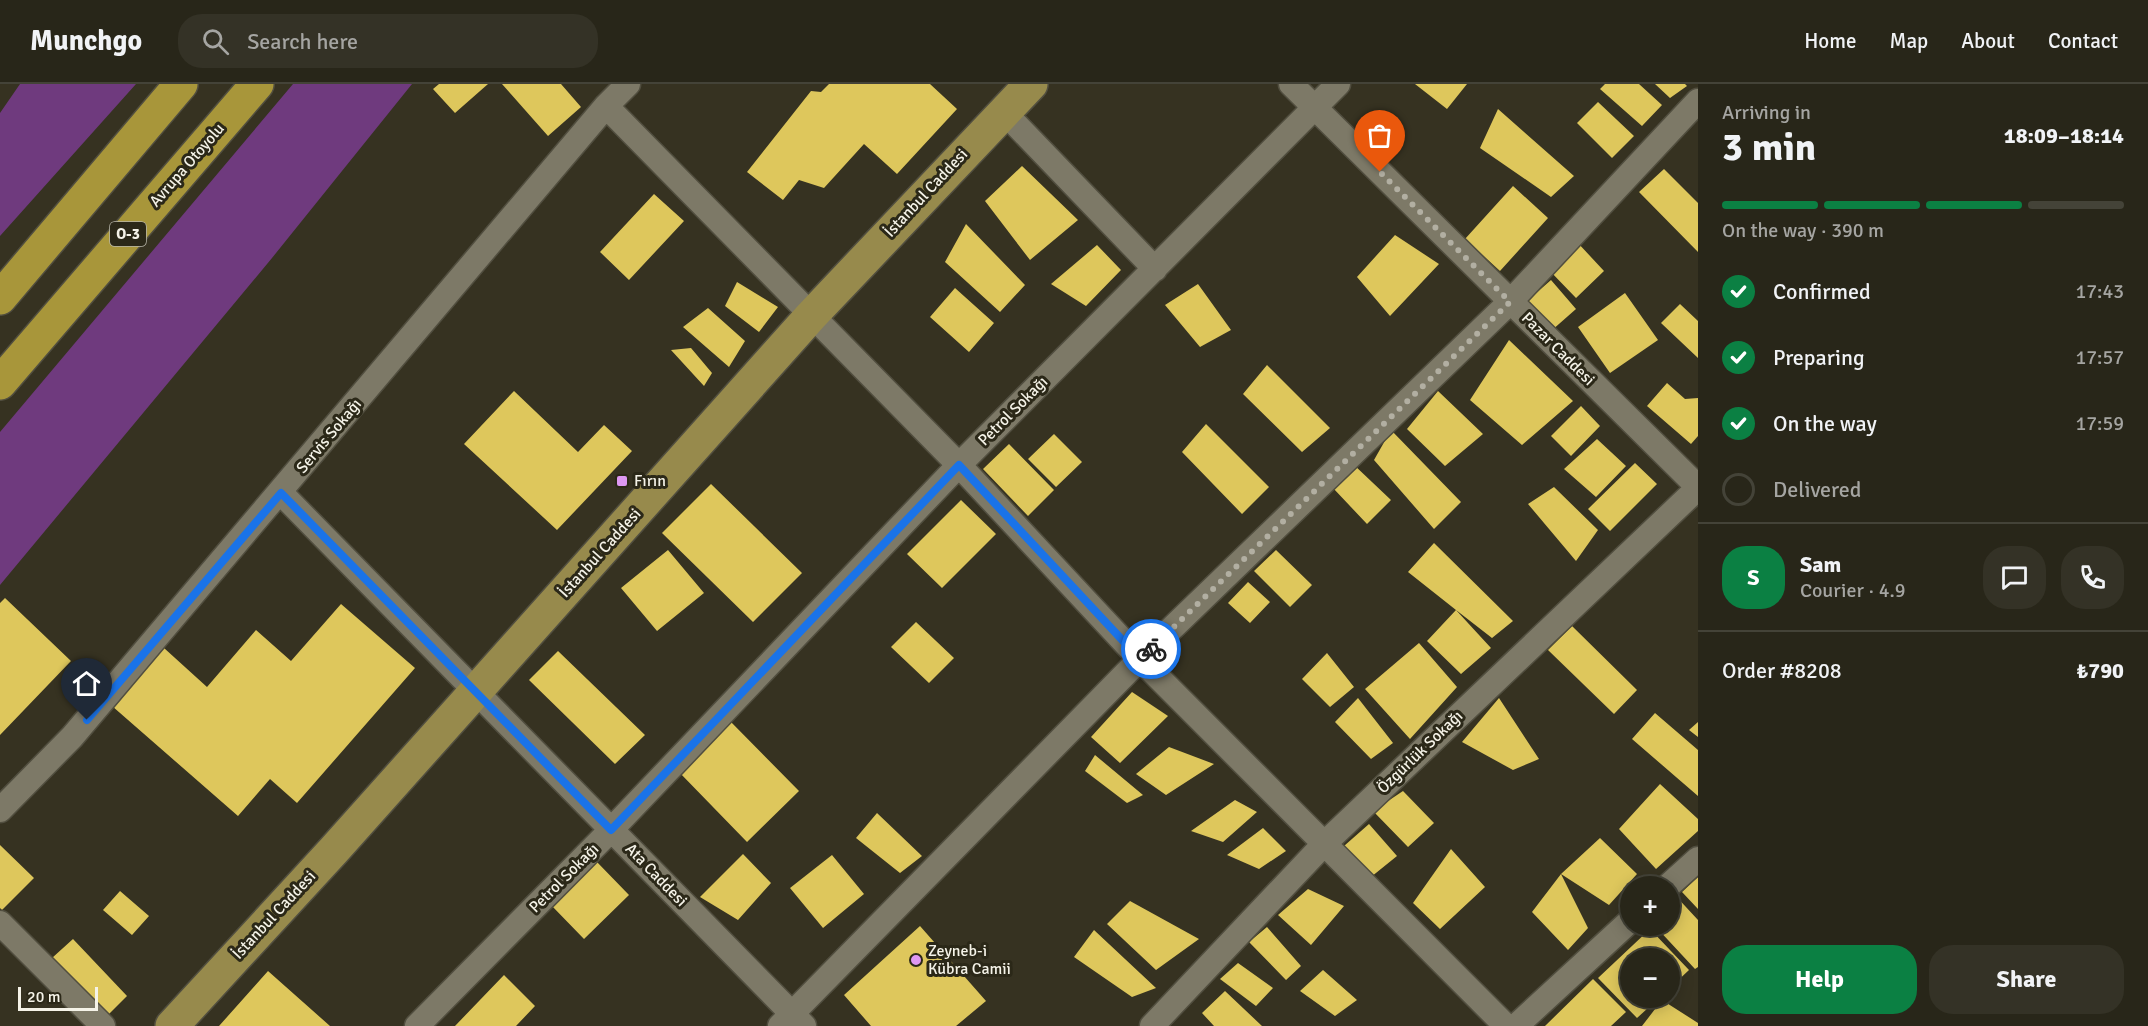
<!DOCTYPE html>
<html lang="en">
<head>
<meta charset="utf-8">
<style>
	body { margin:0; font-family:Signika,sans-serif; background:#343226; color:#f1f3f6; height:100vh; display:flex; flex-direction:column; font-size:22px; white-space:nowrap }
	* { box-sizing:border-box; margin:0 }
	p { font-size:20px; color:#a5a5a2 }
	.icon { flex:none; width:33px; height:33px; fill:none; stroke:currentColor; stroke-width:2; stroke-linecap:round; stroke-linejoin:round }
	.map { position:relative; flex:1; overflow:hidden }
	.side { display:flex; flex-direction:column; background:#282619; width:450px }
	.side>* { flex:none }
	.tools { position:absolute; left:1620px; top:792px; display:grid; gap:12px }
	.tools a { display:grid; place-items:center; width:60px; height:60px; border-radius:50%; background:#282619; box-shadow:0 3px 15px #0003,0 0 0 2px #444338; font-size:30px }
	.scale { position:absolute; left:18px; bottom:15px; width:80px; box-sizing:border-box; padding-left:6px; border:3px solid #f5f3e8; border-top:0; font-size:16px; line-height:21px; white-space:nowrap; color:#f5f3e8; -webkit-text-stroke:4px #2b2818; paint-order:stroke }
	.pin { position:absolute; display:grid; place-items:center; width:51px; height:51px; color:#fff; margin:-62px -26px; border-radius:50% 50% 50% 0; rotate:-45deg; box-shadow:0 0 6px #0007 }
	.pin .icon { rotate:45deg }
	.courier { position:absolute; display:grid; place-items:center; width:60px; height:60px; margin:-30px; border:4px solid #1a73e8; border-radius:50%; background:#fff; color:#222; box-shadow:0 2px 8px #0007 }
	.overview em { font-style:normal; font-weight:700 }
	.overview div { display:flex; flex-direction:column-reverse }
	.overview { display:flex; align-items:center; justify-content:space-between; height:102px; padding:0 24px }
	h1 { font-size:39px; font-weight:700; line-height:45px }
	.bar { display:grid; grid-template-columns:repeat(4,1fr); gap:9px 6px; align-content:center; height:72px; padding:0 24px }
	.bar i { height:8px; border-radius:4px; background:#444338 }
	.bar .current { background:#0b8043 }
	.bar p { grid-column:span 4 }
	.line { display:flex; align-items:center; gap:15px; padding:0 24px; border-top:2px solid #444338 }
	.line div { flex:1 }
	.round { display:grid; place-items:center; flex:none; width:63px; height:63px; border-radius:24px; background:#343226 }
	ol { padding:0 24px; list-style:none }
	li { display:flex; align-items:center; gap:18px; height:66px }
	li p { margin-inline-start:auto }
	li .icon { padding:6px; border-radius:50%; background:#0b8043; color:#fff; stroke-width:4 }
	li:last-child { color:#a5a5a2 }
	li i { width:33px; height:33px; border:3px solid #444338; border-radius:50% }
	.button { display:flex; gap:12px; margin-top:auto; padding:12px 24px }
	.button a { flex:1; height:69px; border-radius:24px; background:#0b8043; color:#fff; font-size:24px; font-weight:700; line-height:69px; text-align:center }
	.button a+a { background:#343226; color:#f1f3f6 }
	header { display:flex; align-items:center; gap:36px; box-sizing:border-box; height:84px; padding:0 30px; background:#282619; border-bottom:2px solid #444338 }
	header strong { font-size:28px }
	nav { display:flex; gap:33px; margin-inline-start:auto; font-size:21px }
	.search { width:420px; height:54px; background:#343226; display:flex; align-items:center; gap:15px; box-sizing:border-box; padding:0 21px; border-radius:24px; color:#a5a5a2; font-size:22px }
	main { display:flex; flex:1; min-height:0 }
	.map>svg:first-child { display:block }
	.green { fill:#6f3a7e }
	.building { fill:#dec75c }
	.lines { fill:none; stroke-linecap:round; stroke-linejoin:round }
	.minor-casing { stroke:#514e3f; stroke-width:27 }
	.primary-casing { stroke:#514e3f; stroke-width:36 }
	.motorway-casing { stroke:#514e3f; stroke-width:36 }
	.minor { stroke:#7d7967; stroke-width:24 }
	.primary { stroke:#978a4c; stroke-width:33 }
	.motorway { stroke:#a8963a; stroke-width:33 }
	.done { stroke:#b2afa2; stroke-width:6; stroke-dasharray:0 10.8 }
	.route { stroke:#1a73e8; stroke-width:8 }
	.poi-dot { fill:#de98f2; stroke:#2b2818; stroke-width:2 }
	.labels { text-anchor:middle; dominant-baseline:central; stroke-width:6; stroke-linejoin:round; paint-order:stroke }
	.shield { fill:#2b2818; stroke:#b8b6aa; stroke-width:1.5 }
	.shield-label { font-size:15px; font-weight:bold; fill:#f5f3e8 }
	.street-label { font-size:16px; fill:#f5f3e8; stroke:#2b2818 }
	.poi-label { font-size:16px; fill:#f5f3e8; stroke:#2b2818; text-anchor:start }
</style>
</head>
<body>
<header>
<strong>Munchgo</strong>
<div class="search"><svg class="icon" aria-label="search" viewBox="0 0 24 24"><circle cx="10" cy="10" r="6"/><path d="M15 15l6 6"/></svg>Search here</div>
<nav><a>Home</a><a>Map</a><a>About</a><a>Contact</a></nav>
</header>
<main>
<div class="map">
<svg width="1698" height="942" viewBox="0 0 1698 942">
	<rect width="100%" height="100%" fill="#363221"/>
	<path class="green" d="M20,0H136L0,152V29Z
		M293,0H412L272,174L0,501V348Z"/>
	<path class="building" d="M439,0H488L455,29L433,5Z
		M502,0H561L581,23L548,52Z
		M829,0H930L957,25L897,90L864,60L824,104L799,96L783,116L747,88L811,7L821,8Z
		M1415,0H1467L1447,25Z
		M1605,0H1639L1662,21L1642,42L1600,5Z
		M1655,0H1685L1687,2L1670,14Z
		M1598,18L1634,52L1612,74L1577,39Z
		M1498,25L1574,92L1551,113L1480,64Z
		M1022,82L1078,136L1030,176L985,117Z
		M1664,85L1698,119V168L1639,108Z
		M1513,102L1548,134L1500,187L1465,155Z
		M654,110L684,137L629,196L600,168Z
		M966,140L1025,201L1000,228L945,178Z
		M1395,151L1439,180L1390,232L1357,193Z
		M1577,158L1604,187L1576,214L1548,185Z
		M1097,161L1121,186L1086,222L1051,200Z
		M1551,196L1576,225L1551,247L1526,218Z
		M737,198L778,223L759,248L725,222Z
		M1198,200L1231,246L1200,263L1165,221Z
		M955,204L994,239L969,268L930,233Z
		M1625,209L1658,256L1610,289L1578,243Z
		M1680,220L1698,237V274L1661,239Z
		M708,224L745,257L729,283L683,243Z
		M1509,256L1573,317L1522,361L1470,316Z
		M691,264L712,289L704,302L671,266Z
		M1267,281L1330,344L1302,368L1243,310Z
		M1667,299L1685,315L1698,314V352L1691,360L1647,322Z
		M514,307L578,368L604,341L632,367L557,446L464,360Z
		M1438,307L1483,350L1445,382L1407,345Z
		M1581,322L1600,342L1571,372L1551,352Z
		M1206,340L1269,403L1242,430L1182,368Z
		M1391,346L1461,418L1434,445L1374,376Z
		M1054,350L1082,378L1056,403L1028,375Z
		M1597,355L1626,382L1596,413L1564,385Z
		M1009,360L1054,406L1028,432L983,385Z
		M1635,379L1657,400L1610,447L1588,425Z
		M1353,380L1391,416L1367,440L1333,404Z
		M711,400L802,489L753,538L662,449Z
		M1554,403L1598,446L1576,477L1528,420Z
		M961,416L996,450L942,504L907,470Z
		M1434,459L1513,537L1492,554L1456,526L1491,564L1461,590L1427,557L1456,526L1408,488Z
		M668,466L704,509L657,547L621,504Z
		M1276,466L1312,501L1290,523L1254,487Z
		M1248,498L1270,518L1250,539L1228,519Z
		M5,514L71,577L0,651V519Z
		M341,520L415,584L297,719L270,695L238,732L112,622L164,564L207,603L256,546L291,577Z
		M916,538L954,574L929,599L891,563Z
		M1572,542L1637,606L1614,630L1548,566Z
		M1419,559L1457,603L1410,655L1365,605Z
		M558,567L645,651L615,680L529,596Z
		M1327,569L1354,603L1330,623L1302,595Z
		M1132,608L1168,632L1120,679L1091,653Z
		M1358,614L1393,659L1371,675L1335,638Z
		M1499,614L1539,675L1513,686L1462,658Z
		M1655,629L1698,666V712L1632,655Z
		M730,637L799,707L747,758L678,687Z
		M1698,638V653L1689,646Z
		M1169,663L1214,680L1166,711L1136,690Z
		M1095,671L1143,711L1127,719L1085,687Z
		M1660,700L1698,735V747L1656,785L1619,745Z
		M1403,707L1434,739L1408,763L1373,727Z
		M1235,716L1257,728L1223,758L1191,747Z
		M877,729L922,772L900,789L856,754Z
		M1369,740L1397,772L1371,793L1344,762Z
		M1263,744L1286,767L1259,785L1227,771Z
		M1600,754L1637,790L1609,821L1561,790Z
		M0,761L34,794L2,826L0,824Z
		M1451,765L1485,803L1440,845L1413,819Z
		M743,770L771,799L738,836L700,813Z
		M832,771L864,810L823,844L790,804Z
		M596,777L629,811L584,855L551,821Z
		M1561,790L1588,844L1568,866L1532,828Z
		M1698,793V825L1682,808Z
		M1308,805L1344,822L1311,861L1278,831Z
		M120,807L149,832L132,851L103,826Z
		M1673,809L1698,836V883L1695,885L1655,842H1670V812Z
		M1130,817L1199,855L1156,886L1107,840Z
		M920,842L986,917L956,942H871L844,911Z
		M1267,843L1301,882L1286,896L1249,858Z
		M1650,845L1689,886L1670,904V874H1630V914H1659L1637,934L1598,894Z
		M1094,846L1156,904L1132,913L1074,873Z
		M73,855L127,912L107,932L52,874Z
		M1238,879L1273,904L1256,922L1220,895Z
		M1323,886L1357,916L1335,932L1300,907Z
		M268,887L330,942H219Z
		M504,891L535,922L516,942H455Z
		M1593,895L1626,928L1611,942H1545Z
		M1225,907L1262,942H1214L1202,929Z
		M1662,916L1698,939V942H1642Z"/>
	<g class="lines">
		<defs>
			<path id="minor" d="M1291,0L1698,403
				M606,22L959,381L1140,575L1506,942
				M1003,27L1155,185
				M281,409L804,942
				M0,726L72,653L606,22L628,0
				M1668,802L1698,775
				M0,839L103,942
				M417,942L611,746L959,381L1338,0
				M780,942L1140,575L1510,218L1698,17
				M1152,942L1324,760L1698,404
				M1516,942L1630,837"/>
			<path id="primary" d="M172,942L334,766L811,232L1031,0"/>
			<path id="motorway" d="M0,214L181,0
				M0,299L257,0"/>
		</defs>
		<use href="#minor" class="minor-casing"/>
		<use href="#primary" class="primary-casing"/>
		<use href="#motorway" class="motorway-casing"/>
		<use href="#minor" class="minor"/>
		<use href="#primary" class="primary"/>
		<use href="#motorway" class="motorway"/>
	</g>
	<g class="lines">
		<path class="done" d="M1151,565L1510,218L1380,88"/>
		<path class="route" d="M87,636L281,409L611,746L959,381L1140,575L1151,565"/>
	</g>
	<g class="poi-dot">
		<rect x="616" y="391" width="12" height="12" rx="3"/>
		<circle cx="916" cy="876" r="6"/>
	</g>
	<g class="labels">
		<rect class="shield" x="110" y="138" width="36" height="24" rx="4.5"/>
		<g class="shield-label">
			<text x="128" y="150">O-3</text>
		</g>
		<g class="street-label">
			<text transform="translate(187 81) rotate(-49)">Avrupa Otoyolu</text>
			<text transform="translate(926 109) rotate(-47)">İstanbul Caddesi</text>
			<text transform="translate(1558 265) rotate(45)">Pazar Caddesi</text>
			<text transform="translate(1013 327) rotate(-45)">Petrol Sokağı</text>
			<text transform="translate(329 352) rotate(-50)">Servis Sokağı</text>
			<text transform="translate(600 469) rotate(-48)">İstanbul Caddesi</text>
			<text transform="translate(1420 668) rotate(-44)">Özgürlük Sokağı</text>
			<text transform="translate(656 791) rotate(46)">Ata Caddesi</text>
			<text transform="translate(564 794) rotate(-45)">Petrol Sokağı</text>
			<text transform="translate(274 831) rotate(-47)">İstanbul Caddesi</text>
		</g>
		<g class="poi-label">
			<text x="634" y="397">Fırın</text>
			<text x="928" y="867">Zeyneb-i<tspan x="928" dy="18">Kübra Camii</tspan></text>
		</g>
	</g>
</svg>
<div class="tools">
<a>+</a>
<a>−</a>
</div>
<div class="scale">20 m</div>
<div class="pin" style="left:1380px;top:88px;background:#ea580c"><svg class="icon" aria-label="bag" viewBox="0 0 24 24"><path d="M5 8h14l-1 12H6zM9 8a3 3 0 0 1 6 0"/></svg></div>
<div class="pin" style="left:87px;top:636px;background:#1f2937"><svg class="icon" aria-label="home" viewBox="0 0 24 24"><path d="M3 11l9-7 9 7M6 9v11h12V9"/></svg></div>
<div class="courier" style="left:1151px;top:565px"><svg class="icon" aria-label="bike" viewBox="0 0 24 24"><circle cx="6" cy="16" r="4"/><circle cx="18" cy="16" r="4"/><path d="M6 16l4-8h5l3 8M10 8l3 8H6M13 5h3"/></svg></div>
</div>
<section class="side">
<div class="overview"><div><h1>3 min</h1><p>Arriving in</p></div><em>18:09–18:14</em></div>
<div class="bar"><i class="current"></i><i class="current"></i><i class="current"></i><i></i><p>On the way · 390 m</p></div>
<ol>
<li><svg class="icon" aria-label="check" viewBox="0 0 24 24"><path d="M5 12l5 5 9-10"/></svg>Confirmed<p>17:43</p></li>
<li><svg class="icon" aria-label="check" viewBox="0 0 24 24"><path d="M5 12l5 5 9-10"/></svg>Preparing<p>17:57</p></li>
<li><svg class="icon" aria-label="check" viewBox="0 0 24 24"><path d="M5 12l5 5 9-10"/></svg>On the way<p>17:59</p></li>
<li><i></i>Delivered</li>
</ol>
<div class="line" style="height:108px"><b class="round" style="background:#0b8043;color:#fff">S</b><div><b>Sam</b><p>Courier · 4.9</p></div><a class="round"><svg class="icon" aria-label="chat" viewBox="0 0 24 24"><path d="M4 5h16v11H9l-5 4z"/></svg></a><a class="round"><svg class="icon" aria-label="phone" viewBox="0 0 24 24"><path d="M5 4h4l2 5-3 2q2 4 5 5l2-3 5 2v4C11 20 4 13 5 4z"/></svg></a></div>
<div class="line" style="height:78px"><div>Order #8208</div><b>₺790</b></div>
<div class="button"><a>Help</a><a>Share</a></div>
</section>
</main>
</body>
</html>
